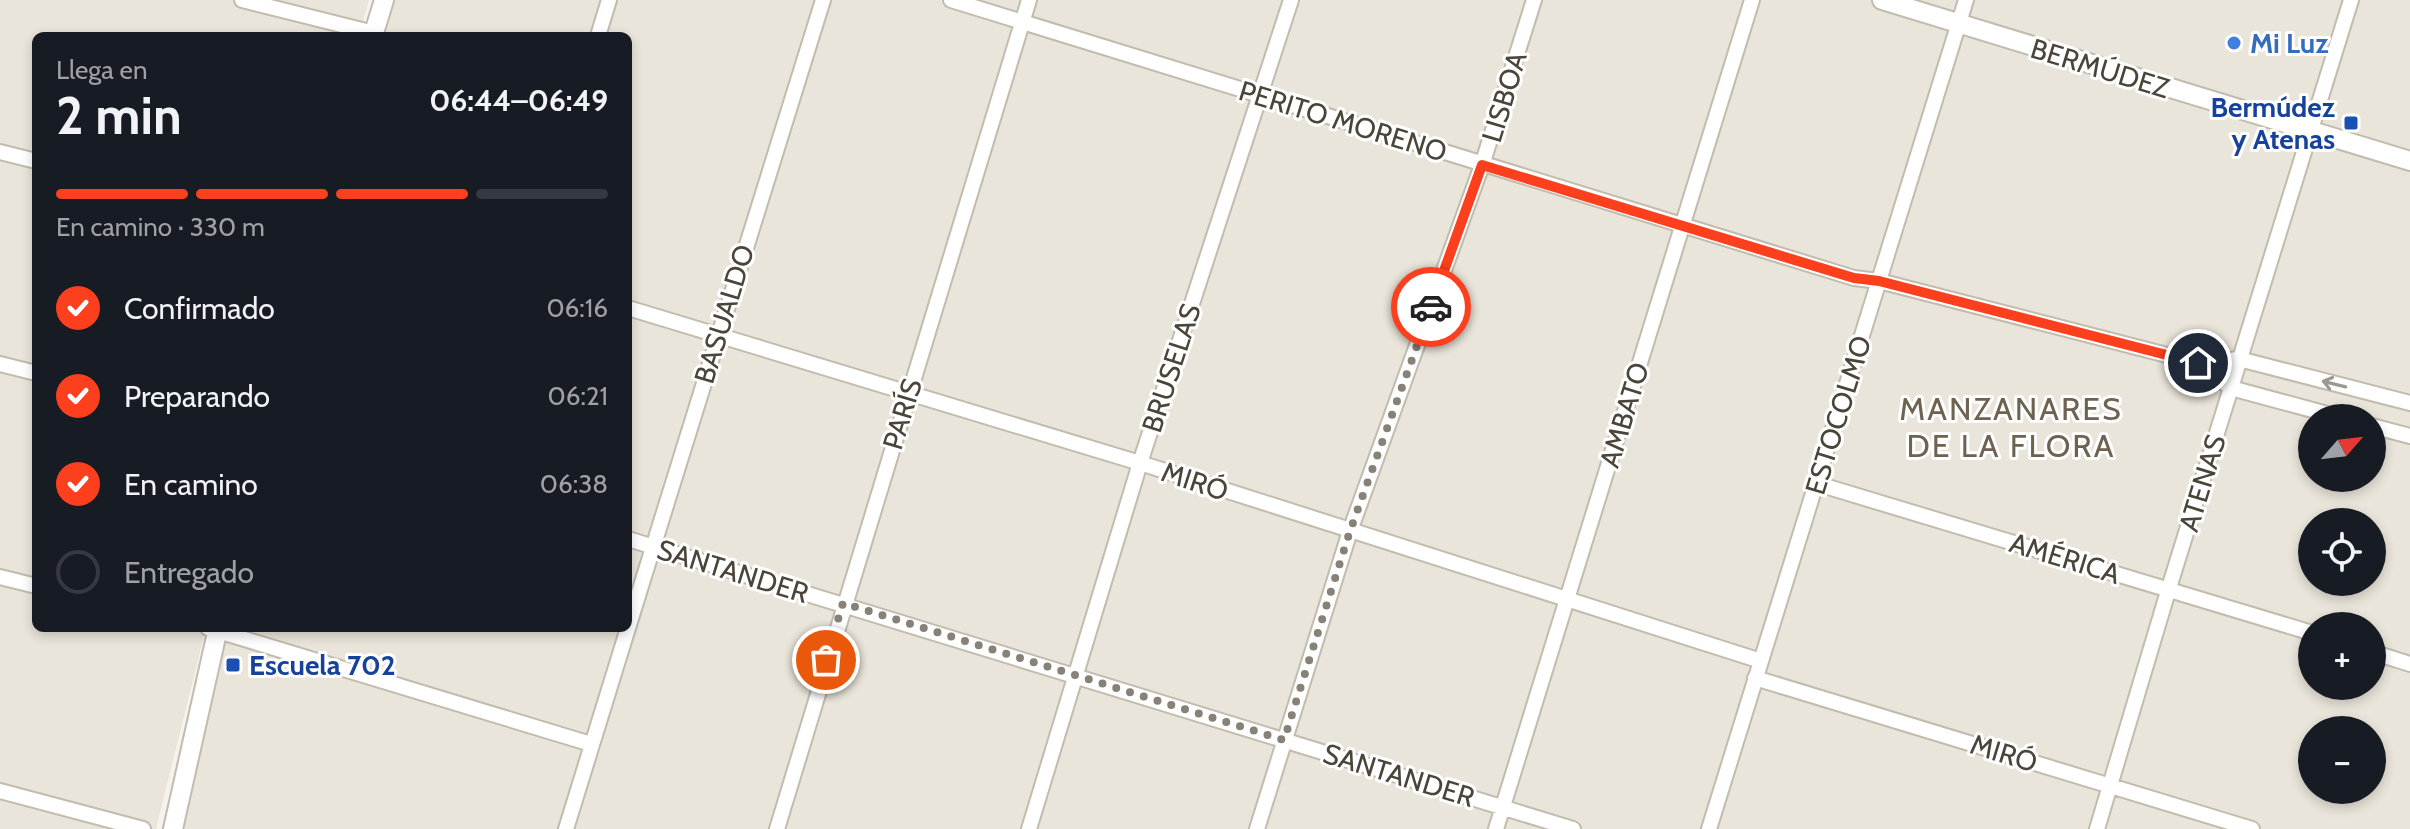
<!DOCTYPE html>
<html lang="es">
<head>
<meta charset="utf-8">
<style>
	body { margin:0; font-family:Cabin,sans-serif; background:#242831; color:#f1f3f6; height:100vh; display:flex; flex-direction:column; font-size:30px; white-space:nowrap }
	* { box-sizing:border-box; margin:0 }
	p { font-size:26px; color:#9ea1a6 }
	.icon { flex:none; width:44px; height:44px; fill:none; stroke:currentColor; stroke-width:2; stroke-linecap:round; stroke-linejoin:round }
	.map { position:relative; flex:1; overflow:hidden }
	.details { position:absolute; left:32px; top:32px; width:600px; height:600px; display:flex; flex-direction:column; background:#171b24; border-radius:12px; box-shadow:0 4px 12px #0003 }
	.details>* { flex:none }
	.needle { width:52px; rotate:62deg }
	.tools { position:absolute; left:2298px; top:404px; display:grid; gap:16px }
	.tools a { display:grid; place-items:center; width:88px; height:88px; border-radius:50%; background:#171b24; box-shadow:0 4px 12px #0003; font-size:40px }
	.pin { position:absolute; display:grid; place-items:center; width:68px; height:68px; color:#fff; margin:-34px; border:4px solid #fff; border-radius:50%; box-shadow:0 2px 8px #0007 }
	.courier { position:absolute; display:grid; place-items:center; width:80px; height:80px; margin:-40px; border:6px solid #fc3f1d; border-radius:50%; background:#fff; color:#222; box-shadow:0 2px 10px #0007 }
	.summary em { font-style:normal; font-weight:700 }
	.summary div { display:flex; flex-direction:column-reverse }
	.summary { display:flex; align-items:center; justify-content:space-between; height:136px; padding:0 24px }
	h1 { font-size:52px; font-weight:700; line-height:60px }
	.bar { display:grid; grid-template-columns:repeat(4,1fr); gap:12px 8px; align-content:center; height:96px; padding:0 24px }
	.bar i { height:10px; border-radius:6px; background:#363941 }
	.bar .on { background:#fc3f1d }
	.bar p { grid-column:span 4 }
	ol { padding:0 24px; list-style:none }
	li { display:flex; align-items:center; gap:24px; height:88px }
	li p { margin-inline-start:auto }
	li .icon { padding:8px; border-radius:50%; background:#fc3f1d; color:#fff; stroke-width:4 }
	li:last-child { color:#9ea1a6 }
	li i { width:44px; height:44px; border:4px solid #363941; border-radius:50% }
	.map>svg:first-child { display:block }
	.residential { fill:#eae5da; fill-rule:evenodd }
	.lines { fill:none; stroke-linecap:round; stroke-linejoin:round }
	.minor-casing { stroke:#c2bbae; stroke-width:18 }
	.tertiary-casing { stroke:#c2bbae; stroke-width:22 }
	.minor { stroke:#fff; stroke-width:14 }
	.tertiary { stroke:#fff; stroke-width:18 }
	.oneway { stroke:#9c9892 }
	.done { stroke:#878178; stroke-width:8; stroke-dasharray:0 14.4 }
	.route { stroke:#fc3f1d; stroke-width:10 }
	.shop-dot { fill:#3f7fe0; stroke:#fff; stroke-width:3 }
	.transit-dot { fill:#1a4fb4; stroke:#fff; stroke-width:3 }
	.labels { text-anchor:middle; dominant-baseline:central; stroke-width:6; stroke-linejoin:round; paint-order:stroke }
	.shop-label { font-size:28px; font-weight:bold; fill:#366cbe; stroke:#fff; text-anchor:start }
	.street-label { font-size:28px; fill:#4b4439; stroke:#fff }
	.transit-label { font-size:28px; font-weight:bold; fill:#164399; stroke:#fff; text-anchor:end }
	.quarter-label { font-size:32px; letter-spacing:2px; fill:#6e6250; stroke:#fff }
</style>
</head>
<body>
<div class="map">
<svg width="2410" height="829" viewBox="0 0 2410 829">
	<rect width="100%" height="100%" fill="#f6f3ec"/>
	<path class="residential" d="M0,0H369L359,36H36V628H206L156,829H0Z
		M391,0H2410V829H175L225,628H628V36H381ZM2312,418H2372V478H2312ZM2312,522H2372V582H2312ZM2312,626H2372V686H2312ZM2312,730H2372V790H2312Z"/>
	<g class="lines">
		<defs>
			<path id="minor" d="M242,0L374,33
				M951,0L1854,278L1879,281L2198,363L2239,359L2410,403
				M598,36L609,0
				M0,152L36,161
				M628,308L1140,463L1761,661
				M2198,363L2231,388L2342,418
				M0,364L36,373
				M2372,426L2410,436
				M1818,484L2312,633
				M628,539L1573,829
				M0,577L36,586
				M208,628L591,744
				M628,628L823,0
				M2372,652L2410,664
				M1755,678L2252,829
				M0,791L143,829
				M566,829L628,628
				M777,829L1029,0
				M1029,829L1140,463L1291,0
				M1257,829L1350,531L1482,165L1534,0
				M1496,829L1752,0
				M1709,829L1966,0
				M2097,829L2169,588L2351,0"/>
			<path id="tertiary" d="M1882,0L2410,161
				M373,36L384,0
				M173,829L218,628"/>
		</defs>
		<use href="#minor" class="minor-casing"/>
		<use href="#tertiary" class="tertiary-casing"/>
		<use href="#minor" class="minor"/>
		<use href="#tertiary" class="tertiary"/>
	</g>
	<defs><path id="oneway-shaft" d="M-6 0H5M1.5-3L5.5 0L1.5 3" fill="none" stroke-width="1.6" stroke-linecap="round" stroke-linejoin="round" transform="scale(2)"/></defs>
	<use class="oneway" href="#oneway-shaft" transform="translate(2334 384) rotate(-166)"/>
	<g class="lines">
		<path class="done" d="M826,660L843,603L1284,740L1350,531L1431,307"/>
		<path class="route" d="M1431,307L1482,165L1854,278L1879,281L2198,363"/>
	</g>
	<circle class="shop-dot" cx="2234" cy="43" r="8"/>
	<g class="transit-dot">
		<rect x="2343" y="115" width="16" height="16" rx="4"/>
		<rect x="225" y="657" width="16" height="16" rx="4"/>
	</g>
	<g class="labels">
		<g class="shop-label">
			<text x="2250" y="43">Mi Luz</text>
		</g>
		<g class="street-label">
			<text transform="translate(2100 68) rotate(17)">BERMÚDEZ</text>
			<text transform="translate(1504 97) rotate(-73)">LISBOA</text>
			<text transform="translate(1343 121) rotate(17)">PERITO MORENO</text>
			<text transform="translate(724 314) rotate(-73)">BASUALDO</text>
			<text transform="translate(1171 368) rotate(-72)">BRUSELAS</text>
			<text transform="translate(902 414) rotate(-73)">PARÍS</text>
			<text transform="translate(1624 415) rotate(-73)">AMBATO</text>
			<text transform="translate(1838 415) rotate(-73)">ESTOCOLMO</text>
			<text transform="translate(1195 481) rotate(18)">MIRÓ</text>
			<text transform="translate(2202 483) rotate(-73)">ATENAS</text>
			<text transform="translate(2065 558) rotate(17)">AMÉRICA</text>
			<text transform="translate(733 571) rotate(17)">SANTANDER</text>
			<text transform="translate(2004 753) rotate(17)">MIRÓ</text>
			<text transform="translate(1399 775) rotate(17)">SANTANDER</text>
		</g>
		<g class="transit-label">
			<text x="2335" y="107">Bermúdez<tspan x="2335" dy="32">y Atenas</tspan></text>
			<text x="249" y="665" text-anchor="start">Escuela 702</text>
		</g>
		<g class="quarter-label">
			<text x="2011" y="408">MANZANARES<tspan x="2011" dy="37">DE LA FLORA</tspan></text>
		</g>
	</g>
</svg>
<div class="tools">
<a><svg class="needle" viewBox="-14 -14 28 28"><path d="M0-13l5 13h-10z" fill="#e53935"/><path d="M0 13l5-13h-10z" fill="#9ea1a6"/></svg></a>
<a><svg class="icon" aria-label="locate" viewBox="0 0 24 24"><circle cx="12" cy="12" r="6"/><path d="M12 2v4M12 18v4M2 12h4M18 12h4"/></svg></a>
<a>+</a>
<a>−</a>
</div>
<div class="pin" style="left:826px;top:660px;background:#ea580c"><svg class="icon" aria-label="bag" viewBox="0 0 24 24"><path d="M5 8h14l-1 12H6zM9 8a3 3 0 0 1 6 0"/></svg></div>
<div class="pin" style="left:2198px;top:363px;background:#1f2937"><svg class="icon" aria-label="home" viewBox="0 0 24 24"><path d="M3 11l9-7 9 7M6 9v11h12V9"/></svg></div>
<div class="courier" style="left:1431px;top:307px"><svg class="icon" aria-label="car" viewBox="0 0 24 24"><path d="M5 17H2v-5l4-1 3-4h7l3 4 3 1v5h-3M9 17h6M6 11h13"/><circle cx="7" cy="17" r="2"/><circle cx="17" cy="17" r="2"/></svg></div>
<section class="details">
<div class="summary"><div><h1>2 min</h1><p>Llega en</p></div><em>06:44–06:49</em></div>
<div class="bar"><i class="on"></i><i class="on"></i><i class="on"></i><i></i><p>En camino · 330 m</p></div>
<ol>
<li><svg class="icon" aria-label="check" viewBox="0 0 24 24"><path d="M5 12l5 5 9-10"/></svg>Confirmado<p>06:16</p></li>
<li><svg class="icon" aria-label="check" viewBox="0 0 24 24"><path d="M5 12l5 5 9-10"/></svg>Preparando<p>06:21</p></li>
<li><svg class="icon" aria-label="check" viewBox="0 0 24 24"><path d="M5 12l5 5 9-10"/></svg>En camino<p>06:38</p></li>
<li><i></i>Entregado</li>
</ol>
</section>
</div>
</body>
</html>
